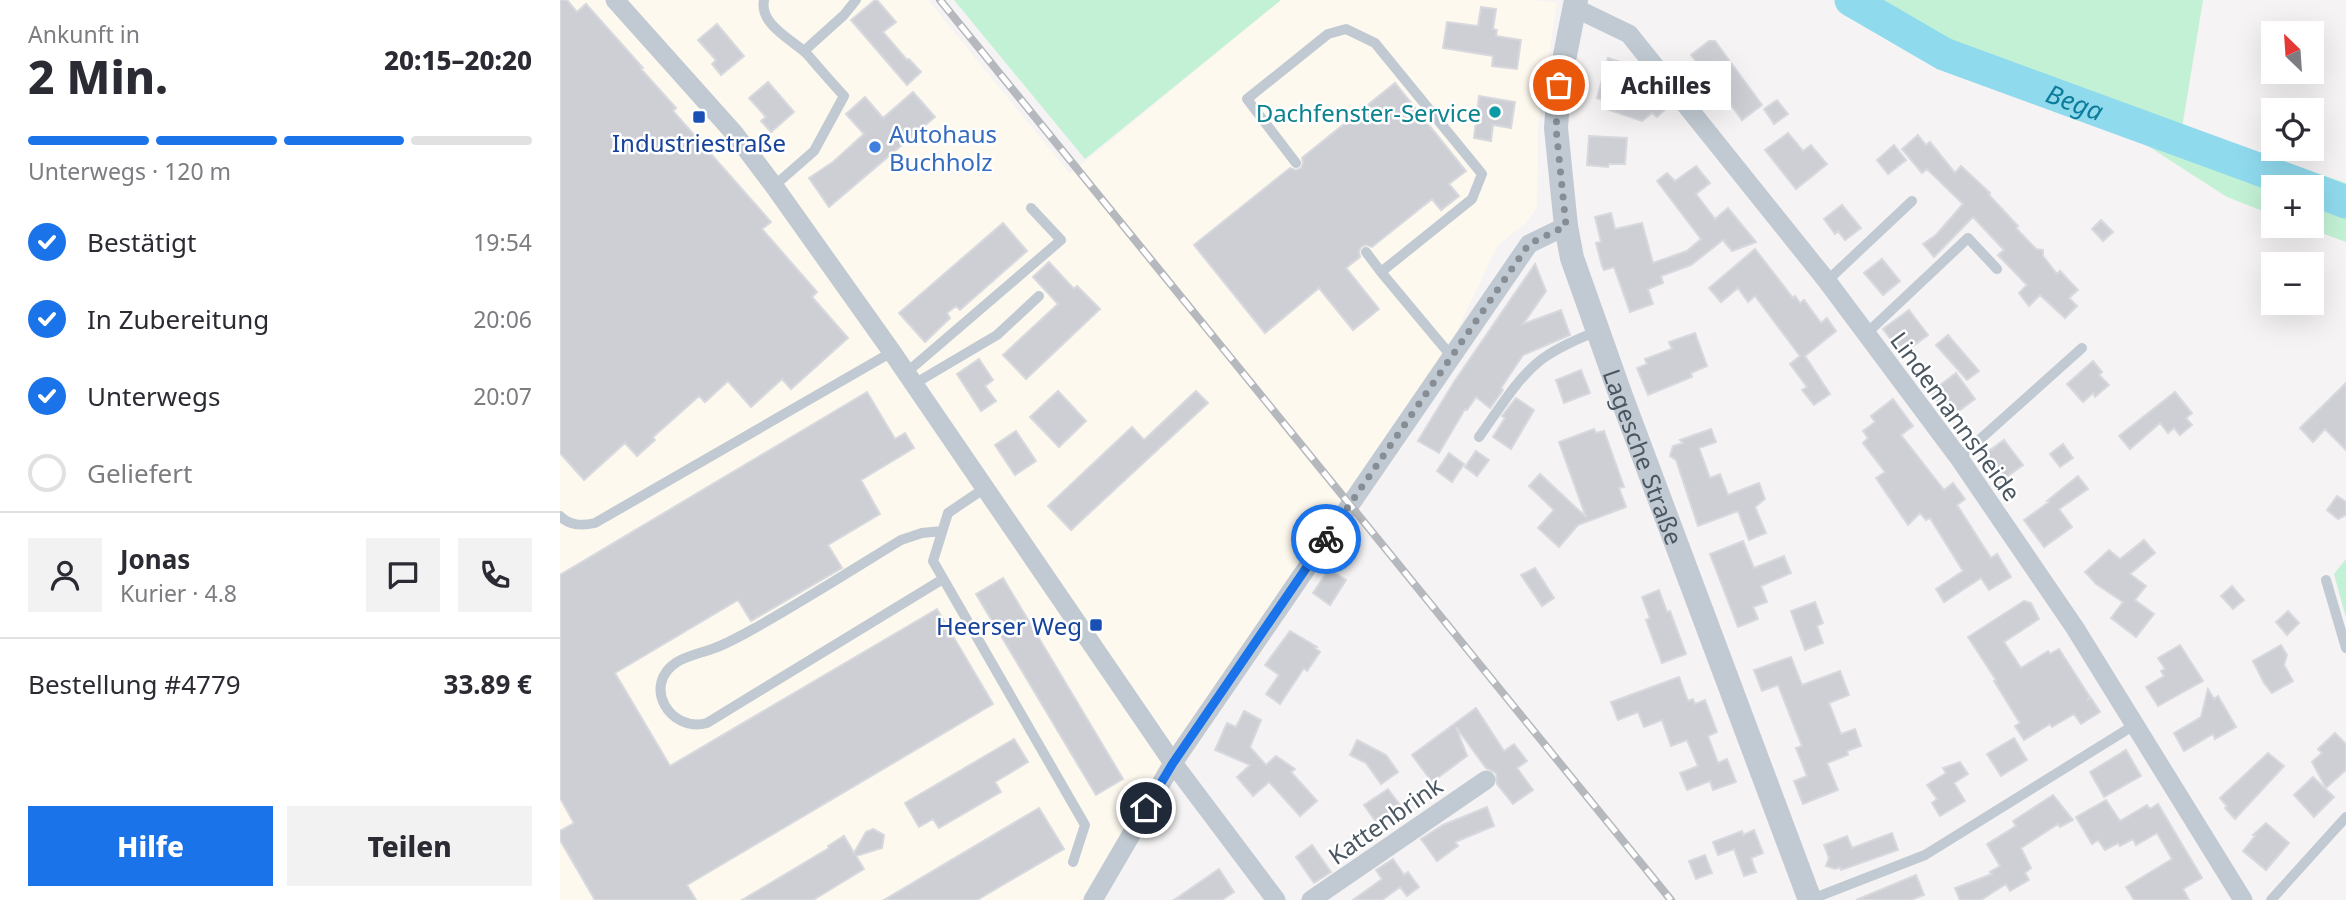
<!DOCTYPE html>
<html lang="de">
<head>
<meta charset="utf-8">
<style>
	body { margin:0; font-family:"Noto Sans",sans-serif; background:#f2f2f3; color:#2b2b33; height:100vh; display:flex; flex-direction:column; font-size:26px; white-space:nowrap }
	* { box-sizing:border-box; margin:0 }
	p { font-size:23px; color:#7c7c81 }
	.icon { flex:none; width:38px; height:38px; fill:none; stroke:currentColor; stroke-width:2; stroke-linecap:round; stroke-linejoin:round }
	.map { position:relative; flex:1; overflow:hidden }
	.drawer { display:flex; flex-direction:column; background:#fff; width:560px }
	.drawer>* { flex:none }
	.needle { width:46px; rotate:335deg }
	.fabs { position:absolute; left:1701px; top:21px; display:grid; gap:14px }
	.fabs a { display:grid; place-items:center; width:63px; height:63px; border-radius:0px; background:#fff; box-shadow:0 7px 28px #0002; font-size:35px }
	.pin { position:absolute; display:grid; place-items:center; width:60px; height:60px; color:#fff; margin:-30px; border:4px solid #fff; border-radius:50%; box-shadow:0 2px 7px #0007 }
	.courier { position:absolute; display:grid; place-items:center; width:70px; height:70px; margin:-35px; border:5px solid #1a73e8; border-radius:50%; background:#fff; color:#222; box-shadow:0 2px 9px #0007 }
	.bubble { position:absolute; height:49px; border-radius:0px; background:#fff; box-shadow:0 7px 28px #0002; font-size:23px; font-weight:800; line-height:49px; text-align:center }
	.headline em { font-style:normal; font-weight:800 }
	.headline div { display:flex; flex-direction:column-reverse }
	.headline { display:flex; align-items:center; justify-content:space-between; height:119px; padding:0 28px }
	h1 { font-size:46px; font-weight:800; line-height:52px }
	.bar { display:grid; grid-template-columns:repeat(4,1fr); gap:10px 7px; align-content:center; height:84px; padding:0 28px }
	.bar i { height:9px; border-radius:5px; background:#e1e1e2 }
	.bar .selected { background:#1a73e8 }
	.bar p { grid-column:span 4 }
	.line { display:flex; align-items:center; gap:18px; padding:0 28px; border-top:2px solid #e1e1e2 }
	.line div { flex:1 }
	.round { display:grid; place-items:center; flex:none; width:74px; height:74px; border-radius:0px; background:#f2f2f3 }
	ol { padding:0 28px; list-style:none }
	li { display:flex; align-items:center; gap:21px; height:77px }
	li p { margin-inline-start:auto }
	li .icon { padding:7px; border-radius:50%; background:#1a73e8; color:#fff; stroke-width:4 }
	li:last-child { color:#7c7c81 }
	li i { width:38px; height:38px; border:4px solid #e1e1e2; border-radius:50% }
	.cta { display:flex; gap:14px; margin-top:auto; padding:14px 28px }
	.cta a { flex:1; height:80px; border-radius:0px; background:#1a73e8; color:#fff; font-size:28px; font-weight:800; line-height:80px; text-align:center }
	.cta a+a { background:#f2f2f3; color:#2b2b33 }
	main { display:flex; flex:1; min-height:0 }
	.map>svg:first-child { display:block }
	.commercial { fill:#fdf9ef }
	.green { fill:#c3f1d5 }
	.lines { fill:none; stroke-linecap:round; stroke-linejoin:round }
	.river { stroke:#90daee; stroke-width:33 }
	.building { fill:#cdcfd5; stroke:#d7d9de; stroke-width:2 }
	.service { stroke:#c1cad2; stroke-width:10 }
	.minor { stroke:#c1cad2; stroke-width:19 }
	.tertiary { stroke:#c1cad2; stroke-width:24 }
	.rail-casing { stroke:#b5b8bd; stroke-width:8 }
	.rail { stroke:#fff; stroke-width:5; stroke-dasharray:16; stroke-linecap:butt }
	.done { stroke:#868d94; stroke-width:7; stroke-dasharray:0 12.6 }
	.route { stroke:#1a73e8; stroke-width:9 }
	.culture-dot { fill:#0f9aa8; stroke:#fff; stroke-width:2.5 }
	.transit-dot { fill:#1a4fb4; stroke:#fff; stroke-width:2.5 }
	.shop-dot { fill:#3f7fe0; stroke:#fff; stroke-width:2.5 }
	.labels { text-anchor:middle; dominant-baseline:central; stroke-width:5; stroke-linejoin:round; paint-order:stroke }
	.culture-label { font-size:24px; fill:#0d838f; stroke:#fff; text-anchor:end }
	.shop-label { font-size:24px; fill:#366cbe; stroke:#fff; text-anchor:start }
	.transit-label { font-size:24px; fill:#164399; stroke:#fff }
	.street-label { font-size:24px; fill:#4a5661; stroke:#fff }
	.water-label { font-size:26px; font-style:italic; fill:#0c7c9b; stroke:#fff }
</style>
</head>
<body>
<main>
<section class="drawer">
<div class="headline"><div><h1>2 Min.</h1><p>Ankunft in</p></div><em>20:15–20:20</em></div>
<div class="bar"><i class="selected"></i><i class="selected"></i><i class="selected"></i><i></i><p>Unterwegs · 120 m</p></div>
<ol>
<li><svg class="icon" aria-label="check" viewBox="0 0 24 24"><path d="M5 12l5 5 9-10"/></svg>Bestätigt<p>19:54</p></li>
<li><svg class="icon" aria-label="check" viewBox="0 0 24 24"><path d="M5 12l5 5 9-10"/></svg>In Zubereitung<p>20:06</p></li>
<li><svg class="icon" aria-label="check" viewBox="0 0 24 24"><path d="M5 12l5 5 9-10"/></svg>Unterwegs<p>20:07</p></li>
<li><i></i>Geliefert</li>
</ol>
<div class="line" style="height:126px"><a class="round"><svg class="icon" aria-label="person" viewBox="0 0 24 24"><circle cx="12" cy="8" r="4"/><path d="M4 21q1-7 8-7t8 7"/></svg></a><div><b>Jonas</b><p>Kurier · 4.8</p></div><a class="round"><svg class="icon" aria-label="chat" viewBox="0 0 24 24"><path d="M4 5h16v11H9l-5 4z"/></svg></a><a class="round"><svg class="icon" aria-label="phone" viewBox="0 0 24 24"><path d="M5 4h4l2 5-3 2q2 4 5 5l2-3 5 2v4C11 20 4 13 5 4z"/></svg></a></div>
<div class="line" style="height:91px"><div>Bestellung #4779</div><b>33.89 €</b></div>
<div class="cta"><a>Hilfe</a><a>Teilen</a></div>
</section>
<div class="map">
<svg width="1786" height="900" viewBox="0 0 1786 900">
	<rect width="100%" height="100%" fill="#f5f3f3"/>
	<path class="commercial" d="M0,0H368L510,174L721,0H974L997,3L978,126L977,207L966,223L937,246L897,331L619,741L523,900H0Z"/>
	<path class="green" d="M394,0H721L525,159Z
		M1306,0H1643L1622,128L1786,183V242L1742,226H1752V187H1713V215L1667,197L1563,130L1619,128L1384,46Z
		M1786,559V618L1774,574Z"/>
	<g class="lines">
		<g class="river">
			<path id="s1" d="M1291,0L1384,54L1747,187"/>
			<path d="M1752,189L1786,202"/>
		</g>
	</g>
	<path class="building" d="M0,0H7L17,12L26,4L83,68L81,69L116,108L113,111L211,222L202,229L257,292L252,297L288,338L231,389L222,379L191,407L168,381L145,402L139,396L93,437L95,440L77,456L65,443L24,480L0,453Z
		M315,0H317L336,22L323,32L347,60L349,59L361,72L347,85L291,20Z
		M921,7L936,9L933,29L937,30L936,36L961,40L957,69L932,66L933,56L883,48L887,22L918,26Z
		M157,24L184,56L161,75L152,64L156,60L138,40Z
		M1149,41H1155L1202,105L1182,120L1157,86L1149,92L1139,79L1146,74L1131,55Z
		M1048,58L1076,67L1108,107L1097,117L1092,113L1082,121L1043,108L1046,101L1037,98Z
		M208,82L234,112L211,132L201,121L206,117L189,98Z
		M835,83L906,171L889,184L899,196L881,210L872,199L812,247L806,245L801,247L799,252L800,257L786,268L819,309L793,330L759,288L705,333L634,245L730,168L736,170L741,168L743,163L742,158Z
		M353,92L375,117L269,207L249,178L273,162L304,134L286,114L305,97L323,118Z
		M919,96L955,102L951,128L933,125L931,141L914,138Z
		M1217,100L1228,114L1214,124L1204,109Z
		M1228,133L1243,151L1251,145L1267,164L1236,189L1205,150Z
		M1358,135L1366,145L1370,142L1395,173L1401,166L1430,193L1429,195L1458,226L1456,228L1476,249L1483,250V256L1497,274L1500,271L1518,290L1509,298L1517,306L1505,318L1480,295L1469,306L1459,293L1467,285L1438,255L1444,250L1413,217L1374,257L1363,244L1376,235L1403,204L1367,169L1362,173L1342,149Z
		M1029,136L1067,138L1065,164H1049L1048,167L1027,165Z
		M1334,145L1346,160L1328,174L1317,160Z
		M1136,166L1150,183L1136,194L1155,219L1168,208L1196,242L1172,251L1163,240L1131,265L1101,276L1103,283L1088,289L1093,304L1070,312L1054,267L1044,270L1042,266L1036,243L1041,242L1035,217L1051,213L1055,229L1082,223L1093,263L1127,251L1141,239L1097,181L1107,173L1115,181Z
		M1282,205L1301,228L1285,240L1278,231L1275,234L1264,219Z
		M1541,220L1553,232L1543,241L1532,229Z
		M443,223L467,251L400,310L396,306L387,313L390,318L365,342L339,313Z
		M1195,249L1233,298L1235,296L1240,303L1244,300L1261,323L1267,318L1276,331L1245,356L1270,394L1254,405L1242,390L1247,387L1230,364L1240,356L1195,296L1188,302L1178,288L1161,302L1149,288Z
		M1322,259L1340,281L1323,295L1304,273Z
		M489,262L514,289L517,286L540,309L466,379L443,355L498,304L473,277Z
		M975,264L986,291L963,324L1001,310L1010,335L963,355L941,388L943,390L930,408L916,397L907,410L905,409L879,453L858,441L894,382Z
		M1349,310L1368,335L1342,354L1323,329Z
		M1135,333L1147,366L1131,373L1132,377L1088,395L1077,368L1087,364L1085,359L1112,349L1109,342Z
		M1388,335L1419,371L1407,380L1376,345Z
		M419,359L433,380L425,386L436,401L421,411L397,374Z
		M1533,361L1542,372L1539,375L1549,385L1535,397L1533,393L1523,402L1507,384Z
		M1021,370L1030,393L1004,403L996,380Z
		M1396,373L1415,399L1389,418L1370,393Z
		M1786,383V450L1765,429L1753,442L1740,428Z
		M498,391L526,421L499,447L470,417Z
		M636,391L648,403L511,530L488,506L572,427L584,440Z
		M307,392L335,439L345,433L354,448L301,480L320,514L268,545L282,568L191,621L178,600L55,673L110,766L377,609L433,704L127,885L136,900H35L0,840V831L14,823L0,798V575Z
		M1615,392L1632,413L1626,418L1632,425L1620,435L1614,428L1608,433L1600,423L1570,449L1559,436Z
		M956,398L974,410L951,449L933,437L945,418L942,416Z
		M1333,399L1353,426L1341,435L1384,490L1393,483L1405,499L1397,505L1431,558L1437,554L1451,577L1429,590L1421,578L1384,602L1376,589L1403,571L1370,518L1366,520L1360,513L1348,525L1316,478L1325,472L1303,443L1308,438L1303,431L1315,422L1311,416Z
		M1034,429L1036,433L1044,431L1064,487L1059,488L1066,507L1018,525L999,547L978,528L994,510L969,486L980,474L1026,517L999,442Z
		M1151,429L1156,442L1139,448L1150,478L1160,474L1168,495L1199,483L1205,499L1195,507L1206,533L1189,540L1178,511L1138,526L1116,460L1110,456L1113,446L1123,443L1120,440Z
		M456,431L476,461L455,475L435,445Z
		M1444,440L1463,465L1437,484L1419,458Z
		M1503,444L1513,458L1500,467L1490,454Z
		M916,451L929,460L917,476L905,467Z
		M889,453L904,464L892,482L877,471Z
		M1518,476L1528,489L1499,509L1512,527L1484,547L1464,520L1489,502L1487,501Z
		M1777,496L1786,502V515L1778,519L1767,510Z
		M1584,540L1595,553L1570,574L1586,586L1575,600L1594,614L1576,637L1551,618L1563,602L1536,584L1525,572L1549,550L1560,559Z
		M1183,541L1194,568L1224,556L1231,573L1201,586L1207,602L1193,607L1198,619L1178,627L1150,554Z
		M975,568L994,598L982,606L961,575Z
		M769,569L786,580L770,605L753,593Z
		M443,578L563,779L536,795L416,594Z
		M1672,586L1684,600L1673,609L1661,596Z
		M1099,590L1107,612L1110,611L1126,654L1102,663L1086,620L1090,618L1082,597Z
		M1464,601L1471,603L1479,619L1444,642L1461,668L1488,651L1490,654L1499,649L1530,697L1527,700L1531,698L1540,712L1521,724L1514,714L1492,727L1490,724L1464,740L1455,726L1460,723L1434,681L1436,680L1408,637Z
		M1255,602L1263,623L1257,626L1263,643L1245,650L1231,611Z
		M1728,611L1739,623L1727,635L1716,622Z
		M730,631L757,647L755,648L760,652L747,671L744,668L720,704L706,694L719,675L705,665Z
		M1620,645L1643,681L1598,706L1586,687L1604,676L1601,671L1605,669L1598,658Z
		M1721,645L1727,655L1724,665L1733,681L1712,693L1704,683L1693,661Z
		M1231,657L1242,685L1280,671L1289,695L1269,703L1281,734L1295,729L1301,746L1287,751L1288,755L1267,763L1278,790L1243,804L1234,781L1247,776L1236,748L1242,746L1218,685L1202,691L1194,670Z
		M1119,677L1128,701L1133,699L1135,704L1145,700L1157,732L1148,736L1158,763L1167,759L1176,782L1153,790L1150,781L1127,790L1120,773L1138,766L1127,740L1111,746L1102,720L1084,727L1078,712L1058,720L1051,702Z
		M1648,689L1654,699L1658,696L1676,727L1655,739L1653,734L1624,751L1614,733L1641,717Z
		M916,708L944,751L954,744L967,761L957,768L973,790L953,804L937,784L936,773L926,768L896,727L907,756L872,782L852,755Z
		M684,711L701,720L690,747L706,765L716,756L735,769L731,772L757,801L740,816L709,782L693,796L677,777L690,765L655,750L667,723L676,727Z
		M1775,733L1786,744V770L1766,788L1752,762L1762,753L1758,749Z
		M1454,738L1467,760L1441,776L1427,754Z
		M454,739L468,762L435,782L441,792L379,828L373,819L359,827L345,803Z
		M797,740L826,755L838,772L821,784L806,763L790,755Z
		M1566,750L1581,776L1544,797L1530,772Z
		M1708,753L1724,766L1675,819L1665,808L1667,806L1660,798Z
		M1400,762L1408,774L1394,783L1405,801L1380,816L1372,803L1377,799L1367,785L1386,773L1383,768Z
		M1753,777L1774,797L1754,817L1734,795Z
		M828,789L840,805L816,822L804,805Z
		M1493,795L1513,820L1500,827L1498,824L1461,848L1471,868L1465,873L1469,880L1450,891L1446,884L1421,900H1400L1395,888L1432,874L1430,872L1440,866L1427,844L1456,826L1453,821Z
		M1546,800L1560,821L1587,805L1590,809L1598,804L1642,878L1623,889L1629,900H1574L1566,887L1612,859L1597,833L1576,845L1573,839L1560,846L1558,843L1545,850L1538,840L1532,844L1516,817Z
		M927,807L934,826L895,842L898,846L877,861L861,839L883,825Z
		M479,808L504,849L417,900H324Z
		M1706,823L1729,843L1706,870L1683,851L1695,836L1693,835Z
		M313,829L324,835L322,848L296,856L304,869L253,900H182L269,848L268,846L284,836L294,853L306,832Z
		M1194,830L1203,853L1191,858L1196,872L1184,876L1174,849L1158,855L1153,842L1182,831L1183,835Z
		M1332,833L1338,850L1281,870L1280,867L1275,869L1266,866L1269,858L1264,845L1287,836L1292,848Z
		M752,845L771,872L754,883L736,857Z
		M1145,855L1152,873L1136,879L1129,861Z
		M833,859L844,875L848,872L859,887L847,896L840,887L822,900H793L822,879L816,870Z
		M659,869L674,892L662,900H614Z
		M1356,875L1364,895L1351,900H1296Z"/>
	<g class="lines">
		<path class="service" d="M204,0C199,25 233,40 247,54C259,68 271,82 284,96L254,151L214,186
			M244,51L284,15L296,0
			M736,163L687,99L768,34L786,29L815,43L922,174L912,199L821,272L892,357
			M806,252L821,272
			M1267,281L1352,201
			M1306,334L1408,238L1437,269
			M346,373L501,240L471,208
			M354,384L437,335L479,296
			M919,437C938,411 956,379 982,359C999,347 1018,339 1037,331
			M1399,458L1522,348
			M425,488L388,513L373,561L525,825L513,862
			M0,516C10,526 22,526 35,523L332,352
			M382,531L362,533L341,540C290,571 239,604 186,633C175,639 164,645 152,649C141,653 127,656 117,662C81,685 110,733 147,723L383,579
			M1766,580L1786,648
			M1252,899L1365,855L1576,724
			M1711,900L1786,817"/>
		<path class="minor" d="M55,0L174,133L214,186L332,352L613,763L716,900
			M1015,8L1069,34L1267,281L1399,458L1515,628L1683,900
			M533,900L613,763L969,244L1006,226
			M751,900L926,780"/>
		<path class="tertiary" id="s2" d="M1016,0L999,85L996,128L1006,226L1012,258L1061,396L1250,900"/>
		<defs>
			<path id="rail" d="M380,0L1111,900"/>
		</defs>
		<use href="#rail" class="rail-casing"/>
		<use href="#rail" class="rail"/>
	</g>
	<g class="lines">
		<path class="done" d="M766,539L969,244L1006,226L996,128L999,85"/>
		<path class="route" d="M586,808L613,763L766,539"/>
	</g>
	<circle class="culture-dot" cx="935" cy="112" r="7"/>
	<g class="transit-dot">
		<rect x="132" y="110" width="14" height="14" rx="3.5"/>
		<rect x="529" y="618" width="14" height="14" rx="3.5"/>
	</g>
	<circle class="shop-dot" cx="315" cy="147" r="7"/>
	<g class="labels">
		<g class="culture-label">
			<text x="921" y="112">Dachfenster-Service</text>
		</g>
		<g class="shop-label">
			<text x="329" y="133">Autohaus<tspan x="329" dy="28">Buchholz</tspan></text>
		</g>
		<g class="transit-label">
			<text x="139" y="142">Industriestraße</text>
			<text x="522" y="625" text-anchor="end">Heerser Weg</text>
		</g>
		<g class="street-label">
			<text transform="translate(1396 416) rotate(54)">Lindemannsheide</text>
			<text stroke="none"><textPath href="#s2" startOffset="472">Lagesche Straße</textPath></text>
			<text transform="translate(825 820) rotate(-35)">Kattenbrink</text>
		</g>
		<g class="water-label">
			<text stroke="none"><textPath href="#s1" startOffset="247">Bega</textPath></text>
		</g>
	</g>
</svg>
<div class="fabs">
<a><svg class="needle" viewBox="-14 -14 28 28"><path d="M0-13l5 13h-10z" fill="#e53935"/><path d="M0 13l5-13h-10z" fill="#7c7c81"/></svg></a>
<a><svg class="icon" aria-label="locate" viewBox="0 0 24 24"><circle cx="12" cy="12" r="6"/><path d="M12 2v4M12 18v4M2 12h4M18 12h4"/></svg></a>
<a>+</a>
<a>−</a>
</div>
<div class="pin" style="left:999px;top:85px;background:#ea580c"><svg class="icon" aria-label="bag" viewBox="0 0 24 24"><path d="M5 8h14l-1 12H6zM9 8a3 3 0 0 1 6 0"/></svg></div>
<div class="pin" style="left:586px;top:808px;background:#1f2937"><svg class="icon" aria-label="home" viewBox="0 0 24 24"><path d="M3 11l9-7 9 7M6 9v11h12V9"/></svg></div>
<div class="courier" style="left:766px;top:539px"><svg class="icon" aria-label="bike" viewBox="0 0 24 24"><circle cx="6" cy="16" r="4"/><circle cx="18" cy="16" r="4"/><path d="M6 16l4-8h5l3 8M10 8l3 8H6M13 5h3"/></svg></div>
<div class="bubble" style="left:1041px;top:61px;width:130px">Achilles</div>
</div>
</main>
</body>
</html>
